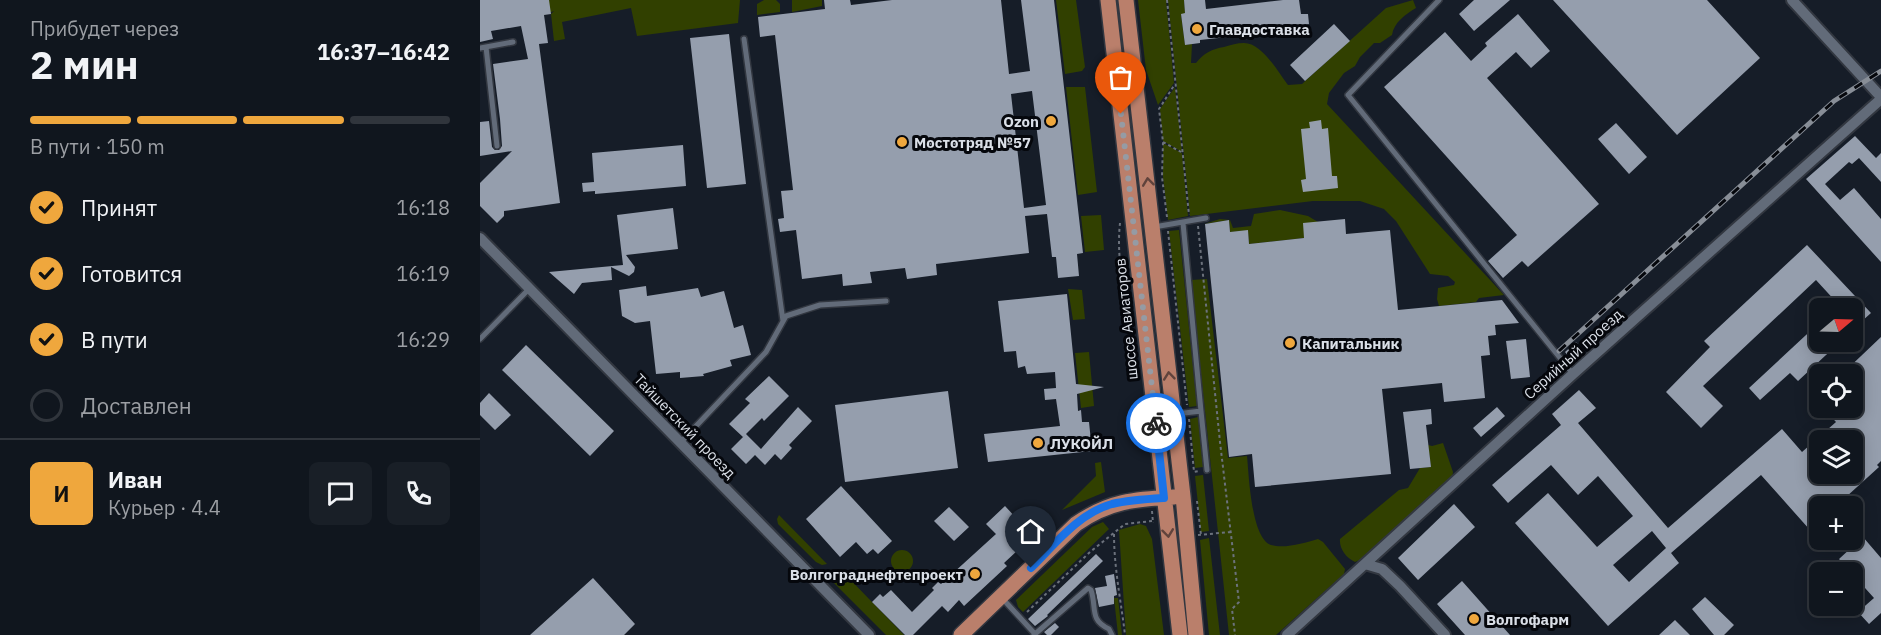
<!DOCTYPE html>
<html lang="ru">
<head>
<meta charset="utf-8">
<style>
	body { margin:0; font-family:"IBM Plex Sans",sans-serif; background:#191f27; color:#f1f3f6; height:100vh; display:flex; flex-direction:column; font-size:22px; white-space:nowrap }
	* { box-sizing:border-box; margin:0 }
	p { font-size:20px; color:#9c9fa4 }
	.icon { flex:none; width:33px; height:33px; fill:none; stroke:currentColor; stroke-width:2; stroke-linecap:round; stroke-linejoin:round }
	.map { position:relative; flex:1; overflow:hidden }
	.panel { display:flex; flex-direction:column; background:#10161e; width:480px }
	.panel>* { flex:none }
	.needle { width:39px; rotate:71deg }
	.controls { position:absolute; left:1329px; top:298px; display:grid; gap:12px }
	.controls a { display:grid; place-items:center; width:54px; height:54px; border-radius:9px; background:#10161e; box-shadow:0 3px 15px #0003,0 0 0 2px #30353c; font-size:30px }
	.pin { position:absolute; display:grid; place-items:center; width:51px; height:51px; color:#fff; margin:-62px -26px; border-radius:50% 50% 50% 0; rotate:-45deg; box-shadow:0 0 6px #0007 }
	.pin .icon { rotate:45deg }
	.courier { position:absolute; display:grid; place-items:center; width:60px; height:60px; margin:-30px; border:4px solid #1a73e8; border-radius:50%; background:#fff; color:#222; box-shadow:0 2px 8px #0007 }
	.head em { font-style:normal; font-weight:800 }
	.head div { display:flex; flex-direction:column-reverse }
	.head { display:flex; align-items:center; justify-content:space-between; height:102px; padding:0 30px }
	h1 { font-size:39px; font-weight:800; line-height:45px }
	.bar { display:grid; grid-template-columns:repeat(4,1fr); gap:9px 6px; align-content:center; height:72px; padding:0 30px }
	.bar i { height:8px; border-radius:4px; background:#30353c }
	.bar .selected { background:#efa73d }
	.bar p { grid-column:span 4 }
	.line { display:flex; align-items:center; gap:15px; padding:0 30px; border-top:2px solid #30353c }
	.line div { flex:1 }
	.round { display:grid; place-items:center; flex:none; width:63px; height:63px; border-radius:9px; background:#191f27 }
	ol { padding:0 30px; list-style:none }
	li { display:flex; align-items:center; gap:18px; height:66px }
	li p { margin-inline-start:auto }
	li .icon { padding:6px; border-radius:50%; background:#efa73d; color:#111; stroke-width:4 }
	li:last-child { color:#9c9fa4 }
	li i { width:33px; height:33px; border:3px solid #30353c; border-radius:50% }
	main { display:flex; flex:1; min-height:0 }
	.map>svg:first-child { display:block }
	.green { fill:#314000 }
	.building { fill:#959ead; fill-rule:evenodd }
	.lines { fill:none; stroke-linecap:round; stroke-linejoin:round }
	.lane-casing { stroke:#323740; stroke-width:8 }
	.street-casing { stroke:#323740; stroke-width:14 }
	.primary-casing { stroke:#323740; stroke-width:18 }
	.path { stroke:#6c727c; stroke-width:2; stroke-dasharray:3 3; stroke-linecap:butt }
	.lane { stroke:#626b79; stroke-width:5 }
	.street { stroke:#626b79; stroke-width:10 }
	.primary { stroke:#ba7f6b; stroke-width:15 }
	.rail-casing { stroke:#888e97; stroke-width:5 }
	.rail { stroke:#05070c; stroke-width:3; stroke-dasharray:9; stroke-linecap:butt }
	.oneway { stroke:#60433c }
	.done { stroke:#959ba4; stroke-width:6; stroke-dasharray:0 10.8 }
	.route { stroke:#1a73e8; stroke-width:8 }
	.poi-dot { fill:#efa73d; stroke:#05070c; stroke-width:2 }
	.labels { text-anchor:middle; dominant-baseline:central; stroke-width:6; stroke-linejoin:round; paint-order:stroke }
	.poi-label { font-size:15px; font-weight:bold; fill:#dadfe7; stroke:#05070c; text-anchor:start }
	.street-label { font-size:15px; fill:#dadfe7; stroke:#05070c }
</style>
</head>
<body>
<main>
<section class="panel">
<div class="head"><div><h1>2 мин</h1><p>Прибудет через</p></div><em>16:37–16:42</em></div>
<div class="bar"><i class="selected"></i><i class="selected"></i><i class="selected"></i><i></i><p>В пути · 150 m</p></div>
<ol>
<li><svg class="icon" aria-label="check" viewBox="0 0 24 24"><path d="M5 12l5 5 9-10"/></svg>Принят<p>16:18</p></li>
<li><svg class="icon" aria-label="check" viewBox="0 0 24 24"><path d="M5 12l5 5 9-10"/></svg>Готовится<p>16:19</p></li>
<li><svg class="icon" aria-label="check" viewBox="0 0 24 24"><path d="M5 12l5 5 9-10"/></svg>В пути<p>16:29</p></li>
<li><i></i>Доставлен</li>
</ol>
<div class="line" style="height:108px"><b class="round" style="background:#efa73d;color:#111">И</b><div><b>Иван</b><p>Курьер · 4.4</p></div><a class="round"><svg class="icon" aria-label="chat" viewBox="0 0 24 24"><path d="M4 5h16v11H9l-5 4z"/></svg></a><a class="round"><svg class="icon" aria-label="phone" viewBox="0 0 24 24"><path d="M5 4h4l2 5-3 2q2 4 5 5l2-3 5 2v4C11 20 4 13 5 4z"/></svg></a></div>
</section>
<div class="map">
<svg width="1401" height="635" viewBox="0 0 1401 635">
	<rect width="100%" height="100%" fill="#161d28"/>
	<path class="green" d="M0,0H260L258,23L157,36L151,8L82,22L85,39L74,41L71,14L74,11L64,15Z
		M284,0H296L300,4V12L277,15V4Z
		M312,0H342V6L312,12Z
		M576,0H596L605,67L602,71L585,74Z
		M658,0H686L694,83L678,105L666,70Z
		M688,0H704L705,13L701,15L705,45L712,44L711,63H716C724,53 732,49 744,47C751,45 757,43 764,43C782,43 798,72 808,85L822,84L906,8L933,0L936,8C926,14 914,22 912,35L900,43H894L880,57L875,66L864,73L849,93L847,104L1024,295L999,298L996,302L959,306L957,299L958,288L974,285L975,282L968,276L950,274L916,221L904,209L880,201H833L710,216Z
		M586,87H605L617,192L598,195Z
		M695,87L702,152L683,141L680,109Z
		M683,143L702,153L708,216L688,220L683,177Z
		M800,210L828,216L838,222L824,238L769,244L768,231L750,232L749,220L724,224L740,219L750,220L753,228L771,226L774,214Z
		M621,215L624,250L605,252L601,216Z
		M699,230L717,406L709,407L689,231Z
		M727,279L748,458L767,456C769,475 771,538 791,545C805,549 824,543 838,539L843,542L865,569L864,574L796,635H749L711,280Z
		M588,289L602,290L605,319L593,320Z
		M609,352L614,406L601,408L595,353Z
		M718,417L723,467L715,468L710,419Z
		M963,443L973,472L972,479L880,560L875,562C866,558 859,548 860,539L919,490L928,488L940,468L951,467L948,445L952,446Z
		M621,462L625,492L582,510L616,476L615,463Z
		M723,475L729,531L721,532L715,476Z
		M299,515L347,564L342,565L336,562L298,524L297,519Z
		M623,522L629,529L543,612L538,607L536,600L612,527Z
		M660,524L666,526L672,539L684,635H646L639,530Z
		M729,538L740,635H729L720,540Z
		M411 561a11 11 0 1 1 22 0a11 11 0 1 1-22 0Z
		M360,569L424,635H406L352,581L357,570Z
		M634,598H638L642,635H638Z"/>
	<path class="building" d="M0,0H69L71,14L64,15L68,43L59,44L80,203L24,211V216L17,223L0,206V183L32,151L0,156V122L9,121L12,147L15,150H19L22,146L20,119L13,64L48,59L41,26L11,31L13,39L0,42Z
		M344,0H370L371,5L412,0H521L529,74L550,71L541,0H574L603,253L597,254L599,276L578,278L576,257H572L567,214L545,216L549,253L456,264L457,275L427,279L425,268L390,272L392,283L363,286L362,274L322,279L316,230L300,232L298,219L304,218L301,191L313,190L295,35L280,37L278,17L345,9ZM552,91L566,205L544,208L531,94Z
		M704,0H725L726,9L803,0H819L821,14H828L829,24L821,26V29L720,40V43L705,45L701,14L705,13Z
		M994,0H1030L994,31L979,14Z
		M1073,0H1227L1280,58L1197,135Z
		M1038,14L1070,51L1051,68L1036,52L1007,78L1119,204L1048,267L1042,261L1023,278L1008,261L1037,235L904,87L965,32L991,61L1007,46L1005,43Z
		M854,24L870,41L825,81L810,65Z
		M249,34L266,184L227,188L210,38Z
		M841,120L842,129L848,128L852,176H857L858,188L823,192L821,180L826,179L821,129L830,128L829,122Z
		M1136,123L1167,157L1149,174L1118,139Z
		M1375,136L1396,158L1401,153V182L1379,158L1372,164L1369,162L1345,184L1360,200L1374,188L1401,219V262L1326,179Z
		M203,145L206,186L115,194V191L103,192L102,183L114,182L112,153Z
		M193,208L198,249L146,255L155,267L154,272L149,276L131,267L132,280L102,283L94,294L69,272L143,265L137,215Z
		M865,219L866,234L910,230L918,310L1022,300L1039,323L1015,325L1016,335L1008,336L1010,355L1001,356L1005,398L964,402L962,383L902,389L911,474L775,487L772,454L749,457L725,224L749,220L750,232L768,230L769,244L824,238L823,223Z
		M1327,245L1391,313L1372,330V309H1353L1358,304L1336,280L1223,386L1243,406L1221,428L1186,392L1230,347L1224,341Z
		M166,286L167,296L218,288L221,297L244,291L254,328L263,325L271,355L250,360L252,366L223,374L224,376L200,378V372L176,374L170,321L155,323L142,316L139,290Z
		M587,294L596,384L624,387L597,394L598,411L601,410L602,422H609L612,451L508,462L504,434L580,426L576,399L565,400L564,389L576,388L575,372L547,374L545,366L538,368L536,351L524,352L518,301Z
		M1340,322V342H1360L1318,381L1310,373L1280,400L1269,388Z
		M1401,337V461L1397,465L1399,467L1355,507H1340V521L1330,530L1281,475L1191,553L1199,563L1128,626L1035,523L1068,493L1117,547L1153,516L1118,476L1098,495L1071,465L1028,503L1012,485L1081,425L1072,414L1099,390L1116,408L1098,423L1188,528L1302,429L1322,452L1356,422L1343,408H1372V375H1361ZM1340,441H1372V474H1340ZM1172,531L1186,548L1149,582L1133,565Z
		M1046,339L1050,377L1031,379L1026,341Z
		M1096,342L1102,349L1091,359L1085,352Z
		M46,345L134,431L110,456L22,370Z
		M289,376L309,396L284,421L282,418L263,437L249,424L270,403L265,399Z
		M468,391L478,468L365,482L355,405Z
		M9,393L31,415L15,430L0,415V403Z
		M318,407L332,421L309,445L312,448L301,460L295,454L285,465L275,455L266,464L251,449L266,434L281,449Z
		M1017,407L1025,416L1001,437L993,428Z
		M951,409L952,424L946,425L951,467L930,469L923,412Z
		M361,486L412,541L398,554L393,549L387,554L376,542L360,557L326,519Z
		M974,504L995,527L938,580L918,558Z
		M525,506L553,536L524,563L527,566L484,606L479,600L468,612L462,606L433,635H425L392,602L400,594L403,597L411,590L432,612L454,590L452,588L458,582L461,584L516,534L506,524Z
		M469,507L489,527L474,541L454,521Z
		M1383,537L1401,558V613L1389,624L1378,612L1394,598L1359,559Z
		M616,554L623,561L567,615L568,616L555,626L548,619Z
		M634,574L637,595L634,596V604L619,607L615,588L627,586L625,576Z
		M113,578L155,624L144,635H50Z
		M982,581L1030,635H985L957,604Z
		M1225,597L1254,625L1244,635H1234L1212,609Z
		M1195,620L1210,635H1179Z
		M575,623L579,627L571,635H567L564,632Z"/>
	<g class="lines">
		<defs>
			<path id="lane" d="M959,0L868,95L1093,374
				M264,39L303,321
				M6,47L17,146
				M0,48L33,42
				M674,227L726,218
				M0,339L49,289
				M721,411L727,470
				M696,414L721,411L703,223
				M200,443L286,352L306,316L340,305L406,301
				M522,598L555,634
				M554,635L608,588L611,590C617,608 609,620 629,629L632,635"/>
			<path id="street" d="M1312,0L1401,97
				M0,238L389,635
				M885,564L902,569L920,586L965,635
				M807,635L1093,374L1401,99"/>
			<path id="primary" d="M628,0L700,635
				M646,0L703,496L716,635
				M481,635L596,524C629,501 655,499 694,497"/>
		</defs>
		<use href="#lane" class="lane-casing"/>
		<use href="#street" class="street-casing"/>
		<use href="#primary" class="primary-casing"/>
		<path class="path" d="M687,0L709,215
			M683,142L701,152
			M687,217L682,177L683,142L679,109L695,84
			M640,223C637,250 641,281 649,307
			M718,226L740,442L759,602L752,609L755,635
			M688,231L707,405
			M709,419L714,472L719,471
			M717,501L721,535
			M672,511L673,523
			M634,534C634,568 641,601 645,635
			M718,535L751,532
			M547,612L610,552L645,524L672,521"/>
		<use href="#lane" class="lane"/>
		<use href="#street" class="street"/>
		<use href="#primary" class="primary"/>
		<defs>
			<path id="rail" d="M1079,351L1354,101L1401,71"/>
		</defs>
		<use href="#rail" class="rail-casing"/>
		<use href="#rail" class="rail"/>
	</g>
	<defs><path id="oneway-chevron" d="M-2-3.5L2.5 0L-2 3.5" fill="none" stroke-width="1.6" stroke-linecap="round" stroke-linejoin="round" transform="scale(1.5)"/></defs>
	<g class="oneway">
		<use href="#oneway-chevron" transform="translate(668 182) rotate(-97)"/>
		<use href="#oneway-chevron" transform="translate(689 376) rotate(-96)"/>
		<use href="#oneway-chevron" transform="translate(688 533) rotate(83)"/>
	</g>
	<g class="lines">
		<path class="done" d="M641,114L676,423"/>
		<path class="route" d="M551,568C575,544 599,513 632,504C649,500 667,499 684,498L676,423"/>
	</g>
	<g class="poi-dot">
		<circle cx="717" cy="29" r="6"/>
		<circle cx="571" cy="121" r="6"/>
		<circle cx="422" cy="142" r="6"/>
		<circle cx="810" cy="343" r="6"/>
		<circle cx="558" cy="443" r="6"/>
		<circle cx="495" cy="574" r="6"/>
		<circle cx="994" cy="619" r="6"/>
	</g>
	<g class="labels">
		<g class="poi-label">
			<text x="729" y="29">Главдоставка</text>
			<text x="559" y="121" text-anchor="end">Ozon</text>
			<text x="434" y="142">Мостотряд №57</text>
			<text x="822" y="343">Капитальник</text>
			<text x="570" y="443">ЛУКОЙЛ</text>
			<text x="483" y="574" text-anchor="end">Волгограднефтепроект</text>
			<text x="1006" y="619">Волгофарм</text>
		</g>
		<g class="street-label">
			<text transform="translate(646 319) rotate(-96)">шоссе Авиаторов</text>
			<text transform="translate(1093 354) rotate(-42)">Серийный проезд</text>
			<text transform="translate(205 426) rotate(46)">Тайшетский проезд</text>
		</g>
	</g>
</svg>
<div class="controls">
<a><svg class="needle" viewBox="-14 -14 28 28"><path d="M0-13l5 13h-10z" fill="#e53935"/><path d="M0 13l5-13h-10z" fill="#9c9fa4"/></svg></a>
<a><svg class="icon" aria-label="locate" viewBox="0 0 24 24"><circle cx="12" cy="12" r="6"/><path d="M12 2v4M12 18v4M2 12h4M18 12h4"/></svg></a>
<a><svg class="icon" aria-label="layers" viewBox="0 0 24 24"><path d="M12 4l9 5-9 5-9-5zM3 14l9 5 9-5"/></svg></a>
<a>+</a>
<a>−</a>
</div>
<div class="pin" style="left:641px;top:114px;background:#ea580c"><svg class="icon" aria-label="bag" viewBox="0 0 24 24"><path d="M5 8h14l-1 12H6zM9 8a3 3 0 0 1 6 0"/></svg></div>
<div class="pin" style="left:551px;top:568px;background:#1f2937"><svg class="icon" aria-label="home" viewBox="0 0 24 24"><path d="M3 11l9-7 9 7M6 9v11h12V9"/></svg></div>
<div class="courier" style="left:676px;top:423px"><svg class="icon" aria-label="bike" viewBox="0 0 24 24"><circle cx="6" cy="16" r="4"/><circle cx="18" cy="16" r="4"/><path d="M6 16l4-8h5l3 8M10 8l3 8H6M13 5h3"/></svg></div>
</div>
</main>
</body>
</html>
